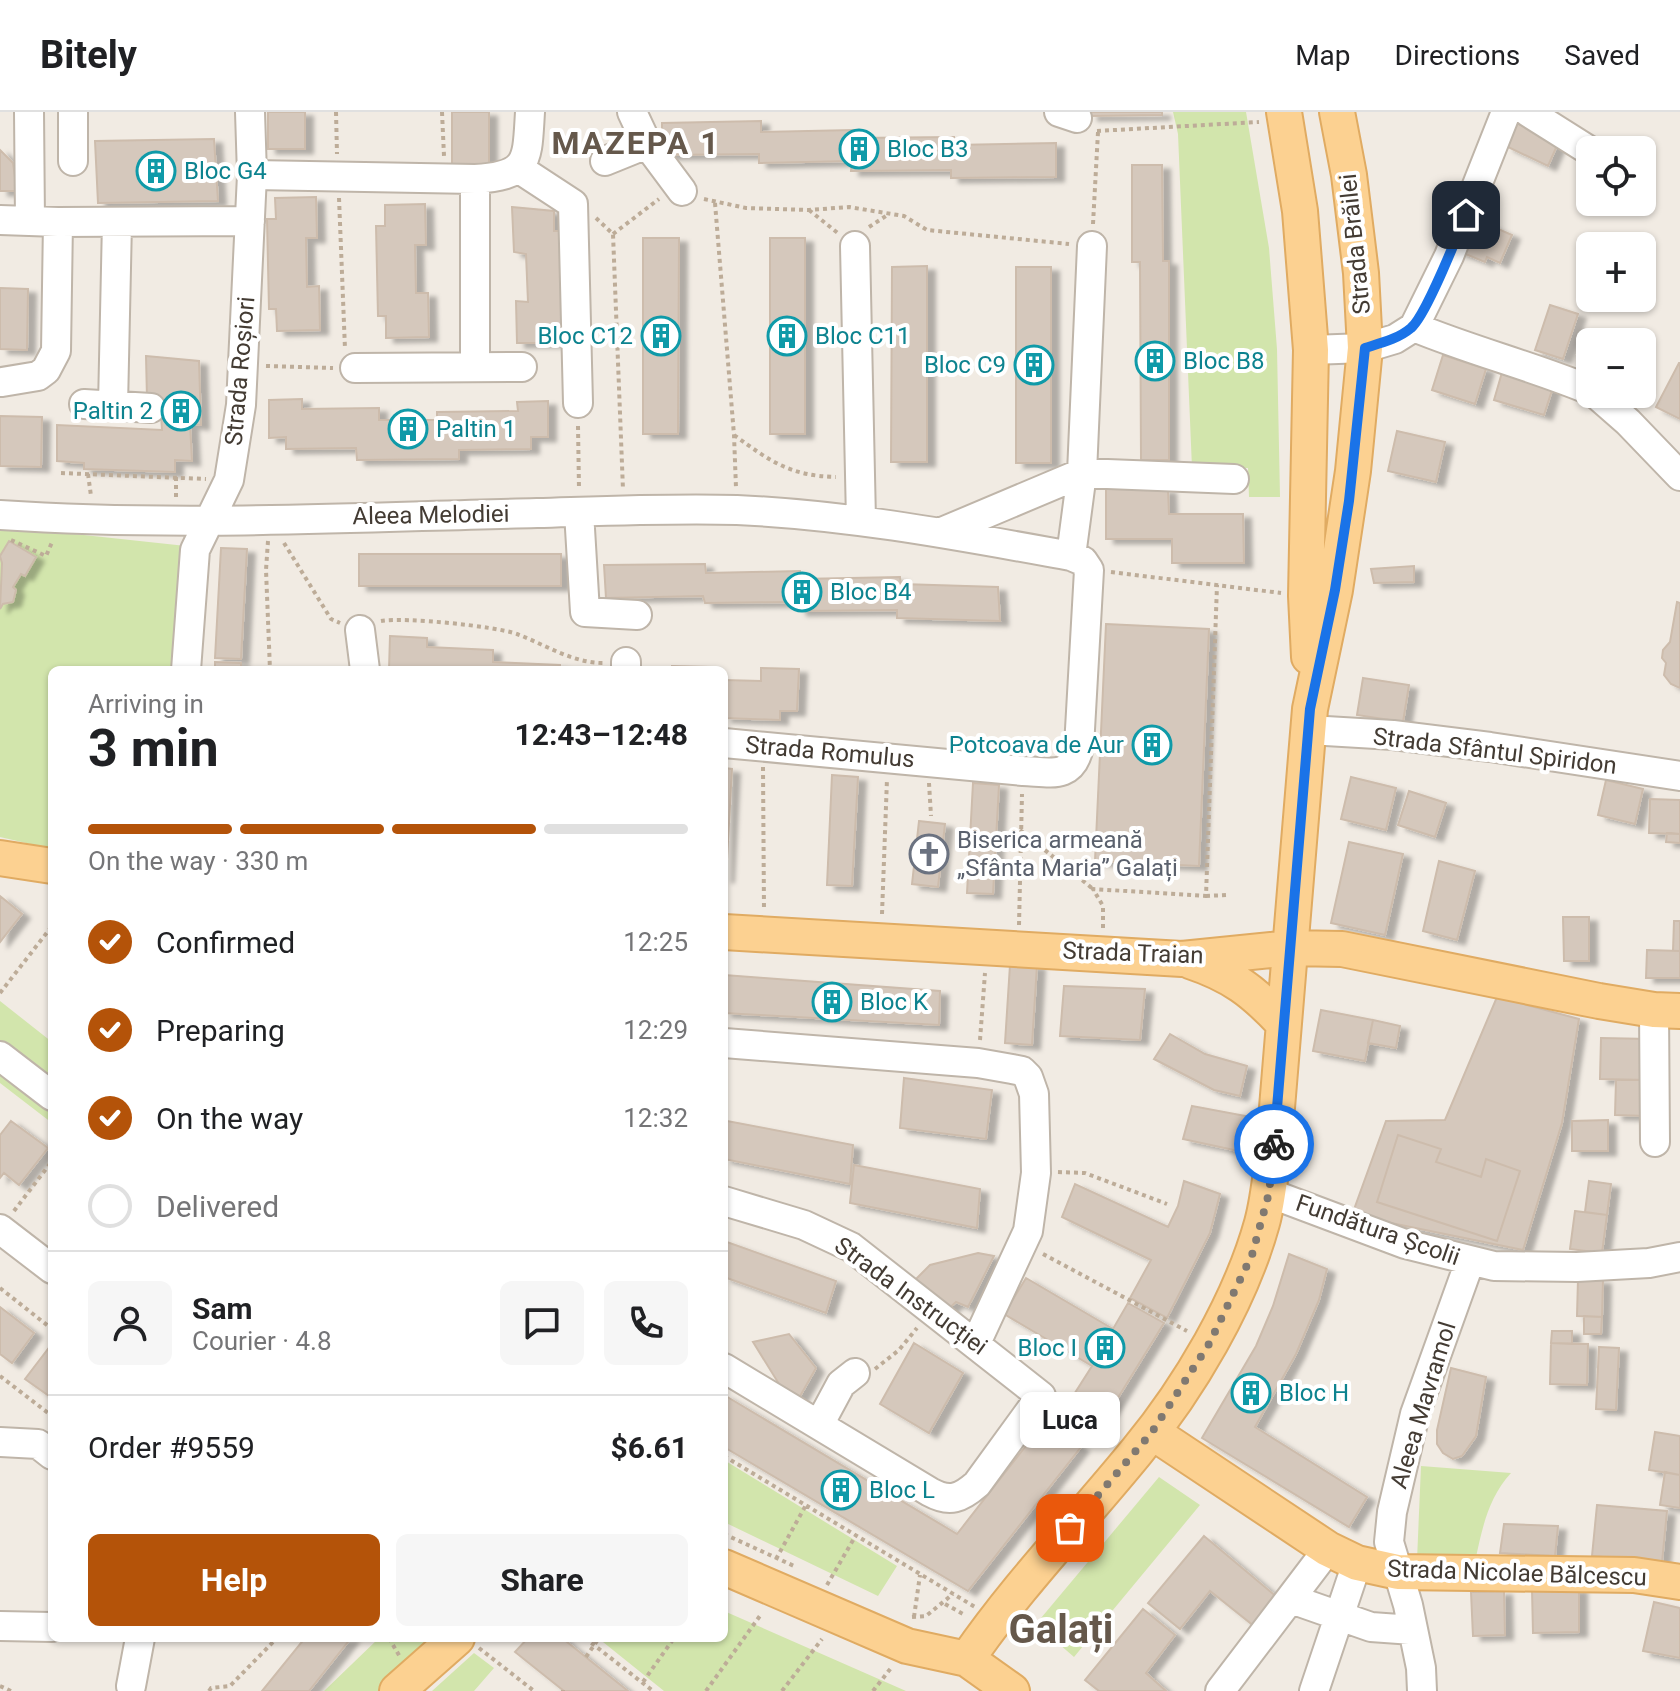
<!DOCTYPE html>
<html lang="en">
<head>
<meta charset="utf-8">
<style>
	body { margin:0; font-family:Roboto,sans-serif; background:#f6f6f6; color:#202124; height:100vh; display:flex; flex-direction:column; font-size:30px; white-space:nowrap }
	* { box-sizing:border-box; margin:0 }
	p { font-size:26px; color:#757577 }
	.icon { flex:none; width:44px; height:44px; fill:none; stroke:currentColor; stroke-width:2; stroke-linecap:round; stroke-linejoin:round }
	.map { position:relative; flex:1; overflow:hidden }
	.details { position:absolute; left:48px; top:554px; width:680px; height:976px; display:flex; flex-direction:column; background:#fff; border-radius:12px; box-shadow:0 2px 6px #0004 }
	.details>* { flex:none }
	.controls { position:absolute; left:1576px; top:24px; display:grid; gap:16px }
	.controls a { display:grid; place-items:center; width:80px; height:80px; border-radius:12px; background:#fff; box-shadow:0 2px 6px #0004; font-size:40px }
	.pin { position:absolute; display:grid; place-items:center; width:68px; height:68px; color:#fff; margin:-34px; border-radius:16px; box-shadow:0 4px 12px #0006 }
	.courier { position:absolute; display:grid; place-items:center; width:80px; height:80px; margin:-40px; border:6px solid #1a73e8; border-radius:50%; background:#fff; color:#222; box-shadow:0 2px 10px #0007 }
	.bubble { position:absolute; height:56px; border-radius:12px; background:#fff; box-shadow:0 2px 6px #0004; font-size:26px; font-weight:700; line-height:56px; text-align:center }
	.headline em { font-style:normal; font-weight:700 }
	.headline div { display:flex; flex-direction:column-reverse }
	.headline { display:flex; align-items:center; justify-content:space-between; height:136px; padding:0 40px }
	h1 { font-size:52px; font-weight:700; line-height:60px }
	.bar { display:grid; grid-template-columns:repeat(4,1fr); gap:12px 8px; align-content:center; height:96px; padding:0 40px }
	.bar i { height:10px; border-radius:6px; background:#e0e0e0 }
	.bar .current { background:#b45309 }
	.bar p { grid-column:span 4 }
	.line { display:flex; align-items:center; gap:20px; padding:0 40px; border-top:2px solid #e0e0e0 }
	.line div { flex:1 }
	.round { display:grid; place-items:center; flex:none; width:84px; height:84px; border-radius:12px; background:#f6f6f6 }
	ol { padding:0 40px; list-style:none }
	li { display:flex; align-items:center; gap:24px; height:88px }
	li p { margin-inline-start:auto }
	li .icon { padding:8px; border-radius:50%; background:#b45309; color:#fff; stroke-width:4 }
	li:last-child { color:#757577 }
	li i { width:44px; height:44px; border:4px solid #e0e0e0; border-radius:50% }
	.action { display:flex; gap:16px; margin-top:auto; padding:16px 40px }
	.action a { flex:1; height:92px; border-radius:12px; background:#b45309; color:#fff; font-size:32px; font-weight:700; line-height:92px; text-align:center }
	.action a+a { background:#f6f6f6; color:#202124 }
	header { display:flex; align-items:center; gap:48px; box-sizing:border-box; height:112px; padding:0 40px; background:#fff; border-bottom:2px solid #e0e0e0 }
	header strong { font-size:38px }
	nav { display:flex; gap:44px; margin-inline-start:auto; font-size:28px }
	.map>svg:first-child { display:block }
	.green { fill:#d2e5ac }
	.building { fill:#d5c8bc; stroke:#cdbcac; stroke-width:2; filter:url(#shadow) }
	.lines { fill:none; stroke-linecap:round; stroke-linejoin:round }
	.minor-casing { stroke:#bfb5a9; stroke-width:32 }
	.major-casing { stroke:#e0ab62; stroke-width:38 }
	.path { stroke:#bdac98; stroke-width:4; stroke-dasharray:4 4; stroke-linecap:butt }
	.minor { stroke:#fff; stroke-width:28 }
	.major { stroke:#fcd191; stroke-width:34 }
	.done { stroke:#807971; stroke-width:8; stroke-dasharray:0 14.4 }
	.route { stroke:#1a73e8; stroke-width:10 }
	.labels { text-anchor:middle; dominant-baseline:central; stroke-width:8; stroke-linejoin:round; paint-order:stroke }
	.culture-label { font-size:24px; fill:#0d838f; stroke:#fff; text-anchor:start }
	.street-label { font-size:24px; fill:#433b33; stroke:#fff }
	.worship-label { font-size:24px; fill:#5b616d; stroke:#fff; text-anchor:start }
	.district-label { font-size:32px; font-weight:bold; letter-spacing:2px; fill:#65584b; stroke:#fff }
	.town-label { font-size:40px; font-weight:bold; fill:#65584b; stroke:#fff }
</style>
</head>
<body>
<header>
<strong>Bitely</strong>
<nav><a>Map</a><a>Directions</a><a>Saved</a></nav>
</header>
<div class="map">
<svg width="1680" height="1579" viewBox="0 0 1680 1579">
	<defs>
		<filter id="shadow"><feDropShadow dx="8" dy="4.5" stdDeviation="2" flood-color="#0004"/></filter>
	</defs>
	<rect width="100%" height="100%" fill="#f1ebe3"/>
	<path class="green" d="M1173,0H1246L1269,136L1277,237L1280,385H1249L1248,356H1192L1178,22Z
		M0,414L186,434L179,558H52V737L0,725Z
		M0,889L52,930V1011L0,971Z
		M724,1348L897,1454L878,1484L724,1410Z
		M1421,1354L1511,1361C1489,1385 1483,1413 1476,1445L1417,1448Z
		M1159,1365L1200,1393L1074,1545L1036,1512Z
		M724,1499L906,1579H664L598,1526H724Z
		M379,1526H440L378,1579H324Z
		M474,1541L494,1556L474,1579H432Z"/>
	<path class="building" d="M268,0H305V37H268Z
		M452,0H489V53H452Z
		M1090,0H1162V3L1090,4Z
		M761,9V20L854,18V26L954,25V33L1056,31V65L951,66V58L851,59L852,49L759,51V42L662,43V11Z
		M1516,11L1559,29L1548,54L1506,34Z
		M214,27L218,89L98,91L95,29Z
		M0,38L13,51L17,79H0Z
		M1132,53H1162L1163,149H1169V348H1141L1140,150H1132Z
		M316,85L317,126H306L307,175L319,174L320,218L277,219L276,197H269L267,107H276L275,86Z
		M425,92L426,133H415L416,181H428L429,225L386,226V204H378L376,114H385V93Z
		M512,95L554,99V119H564L567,214L555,213L557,231H517L516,189L528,190L526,142L514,140Z
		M1473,106L1512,123L1500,151L1487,145L1485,150L1458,139Z
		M643,126H679L678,322H643Z
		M770,126H805V322H770Z
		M927,154V350H891L892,155Z
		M1016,155H1051V351H1016Z
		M0,176L28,177L27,238L0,237Z
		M1550,193L1578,202L1563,247L1535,238Z
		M1584,226L1592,230H1590L1587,247L1577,242Z
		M1590,240V264L1581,260Z
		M1443,243L1486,257L1475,292L1432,278Z
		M146,244L199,249L201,313L190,312L192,349L175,348V360L84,357V351L57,349V313L162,318L160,287L147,286Z
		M1679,251H1680V307L1656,295Z
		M1503,257L1554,272L1544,303L1494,288Z
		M302,287V297L379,296V308H437V300L518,299L517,290L548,289V325H531V337L459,338V347L357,348L356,336L286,337V325L269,326V288Z
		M0,304L42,305L41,355L0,354Z
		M1397,319L1445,330L1436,370L1388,359Z
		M1106,377H1168L1169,402H1243L1244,451H1172V427H1106Z
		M9,429L36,445L25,464L21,462L13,475L16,478L13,490L3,492L0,497L2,451L0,444Z
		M221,436L247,437L241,547L215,546Z
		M359,442H561V474H359Z
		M705,452L706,461L800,459V467L900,465L901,472L998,475L1000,509L897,506V498L799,499L797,490L705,491L703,484L606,486L604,453Z
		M1414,454V470L1374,471L1371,457Z
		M1677,490L1680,491V576L1671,572L1664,563L1666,551L1662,546L1663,538L1670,530Z
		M1106,512L1209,517L1199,754L1095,749Z
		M390,524L427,526V535L493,538V550L560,553V558H389Z
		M215,550L241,551V558H215Z
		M672,554L711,555V558H672Z
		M761,556L799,557L797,599H780V608L724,606V568L761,569Z
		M1363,566L1409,573L1403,610L1357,603Z
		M724,656L732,657L726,766H724Z
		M832,663L858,665L852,774L827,773Z
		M1351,665L1396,676L1386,718L1341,707Z
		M1606,668L1643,677L1635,712L1598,703Z
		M973,671L999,673L993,782L967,781Z
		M1409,679L1446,691L1435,725L1398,713Z
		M1650,687L1680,688V722L1649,721Z
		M919,709L945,712L938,775L912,772Z
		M1667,721L1680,722V731L1666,730Z
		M1349,730L1403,742L1385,823L1331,811Z
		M1439,749L1475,759L1457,828L1423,819Z
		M0,784L22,802L0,830Z
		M1563,805H1589V849H1564Z
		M1674,809H1680V839H1673Z
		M1647,838L1680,839V866H1646Z
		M1010,853H1037L1032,933L1005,931Z
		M724,863L940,879L939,913L724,901Z
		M1064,874L1145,877L1140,928L1060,924Z
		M1497,885L1579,907L1562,1011L1523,1138L1352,1103L1386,1009L1445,1008Z
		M1321,898L1373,908L1365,949L1313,939Z
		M1373,908L1400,914L1396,936L1368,931Z
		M1170,922L1205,942L1247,954L1240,984L1214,978L1154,947Z
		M1601,926L1649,927L1648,968L1600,967Z
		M904,966L992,978L986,1027L900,1016Z
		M1616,968H1648L1647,1004L1615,1003Z
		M1192,994L1251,1005L1243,1040L1183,1027Z
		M1608,1008V1039H1572V1009Z
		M11,1009L48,1036L19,1073L4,1061L0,1066V1023Z
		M727,1009L853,1033L850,1072L724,1047Z
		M1398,1023L1441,1037L1436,1050L1481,1065L1486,1047L1520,1059L1497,1129L1377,1090Z
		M854,1053L980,1077L977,1116L850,1091Z
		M1184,1069L1220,1082L1210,1121L1167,1206L1130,1186L1151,1148L1062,1105L1075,1072L1168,1115L1178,1094Z
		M1589,1069L1611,1072L1607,1103L1585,1100Z
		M1575,1099L1607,1103L1602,1141L1570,1137Z
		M724,1129L836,1169L826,1201L724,1165Z
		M978,1141L994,1144L968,1195L956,1190L944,1201L913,1170L930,1153Z
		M1289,1142L1327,1157L1319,1188L1296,1242L1255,1315L1367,1385L1349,1415L1202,1326L1256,1234L1273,1194Z
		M1026,1166L1113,1217L1128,1191L1164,1211L1100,1315L1066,1295L1092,1254L1004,1202Z
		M1578,1167L1603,1168L1602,1205L1577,1204Z
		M0,1195L34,1221L12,1251L0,1242Z
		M1584,1204L1602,1205L1601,1222H1584Z
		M1552,1219H1572V1232L1551,1231Z
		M789,1222L816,1256L799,1286L784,1280L753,1230Z
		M914,1231L963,1261L929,1321L880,1292Z
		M1551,1231L1588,1232L1587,1273L1550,1272Z
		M1599,1235L1619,1236L1616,1298L1596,1297Z
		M48,1237L52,1240V1286L25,1267Z
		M1451,1256L1486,1265L1476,1324L1462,1344L1453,1347L1443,1341L1437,1332V1318Z
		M724,1283L957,1422L1043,1312L1081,1335L968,1479L724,1335Z
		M1655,1320L1680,1324V1363L1649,1358Z
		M1665,1360L1680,1363V1396L1660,1393Z
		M1597,1393L1667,1399L1662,1450L1592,1444Z
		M1504,1412L1558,1414L1555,1444L1500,1441Z
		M1204,1424L1278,1486L1254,1514L1210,1479L1180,1517L1148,1491Z
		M1579,1476V1520L1533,1521L1532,1477Z
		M1504,1479L1505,1523L1473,1524L1471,1480Z
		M1654,1490L1680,1496V1546L1643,1539Z
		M1143,1497L1175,1523L1146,1561L1166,1579H1099L1085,1568Z
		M305,1526H351L309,1579H262Z
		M528,1526H562L628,1579H564L515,1540Z"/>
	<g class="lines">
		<defs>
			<path id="minor" d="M29,0L30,108
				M632,0L647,32L682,79
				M1059,0L1077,6
				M1528,0L1590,39
				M73,49V0
				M605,49L647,32
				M518,56L573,92L578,291
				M252,63L475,67C530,64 527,48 530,0
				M475,67V254
				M0,108L58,110L250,109
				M855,134L861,408
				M1414,215C1472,239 1532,254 1590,278
				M1311,238L1365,236L1395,227L1414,215L1449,144L1506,0
				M355,256L522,255
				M2,270L38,264L46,258L56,239L58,110
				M1596,282L1628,310L1680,364
				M84,292L151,296
				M113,294L117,110
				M579,400L585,500L637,503
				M0,403C179,415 358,405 537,401C604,399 670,396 737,398C850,403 960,424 1071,444L1083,449L1089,458L1079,635C1072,668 1050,660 1023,659L724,631
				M942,420L1082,361L1234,367
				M1071,444L1082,361L1092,134
				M360,518L365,558
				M626,550V558
				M186,558L195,438L229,368L241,293L252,63L250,0
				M1309,618L1393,623L1490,635L1680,664
				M1654,898L1655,1030
				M724,931L978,951L1012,957L1022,959L1028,965L1034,982L1036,1061L1028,1119L976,1231
				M0,944L52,984
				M1269,1081L1405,1132L1494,1154L1577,1155L1649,1151L1680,1145
				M724,1089L804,1113L851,1135L1041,1284L977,1372C961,1386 950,1391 930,1380L724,1256
				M0,1117L52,1157
				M819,1313L841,1272L855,1261
				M0,1330L38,1332L52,1343
				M1291,1487L1371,1515L1413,1518
				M0,1514L52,1515
				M131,1574L140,1526
				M1220,1579L1328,1437
				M1314,1579L1357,1451
				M1422,1579L1421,1556L1408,1493L1389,1430L1392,1400L1415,1302L1470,1149"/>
			<path id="major" d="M1284,0L1300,99L1311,238L1306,484L1309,545
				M0,746L52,754
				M724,820L1182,847L1290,836L1342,837L1599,889L1654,898L1680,899
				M1190,849C1232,863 1253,879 1283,911
				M1152,1320L1328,1437L1357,1451L1398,1460L1634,1463L1680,1470
				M724,1455L907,1534L967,1547L1012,1579
				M967,1547C1018,1473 1080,1409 1137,1339C1189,1276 1240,1190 1262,1111C1268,1089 1270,1067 1273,1044L1310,597L1335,478L1353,359L1365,236L1361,161L1349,63L1337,0
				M397,1579L457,1526"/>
		</defs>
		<use href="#minor" class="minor-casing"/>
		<use href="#major" class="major-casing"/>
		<path class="path" d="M336,0L337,42
			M442,0L444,44
			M1097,19L1259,10
			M339,86L345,237
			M704,87L746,96L809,98L849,95L904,104L927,118L1069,132
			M715,91L734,323L736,376
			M809,98L839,122
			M596,106L613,122L623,378
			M1093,112L1098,20
			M869,115L889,102
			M613,122L659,87
			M266,254L333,256
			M578,314L579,377
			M734,323C770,349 790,364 836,365
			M61,361L206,367
			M88,362L91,384
			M176,365V387
			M11,428L46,444L53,428
			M268,429L266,458L270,558
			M284,431L331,507L340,511
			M1111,460L1281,481
			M381,509C404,505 495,514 517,522C546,533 574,552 606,551
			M763,655L764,799
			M929,671L931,704
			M1020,718L1093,777
			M1206,784L1227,783
			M882,802L887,667
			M1019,813L1022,682
			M1103,816V794L1093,777L1206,784L1217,473
			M0,881L52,814
			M980,928L985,861
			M1058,1060L1085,1061L1167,1092
			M14,1099L52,1049
			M1043,1142L1187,1219
			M0,1176L52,1217
			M875,1257L899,1238L917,1216
			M0,1264L52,1304
			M1061,1295L1115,1327
			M724,1344L975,1495
			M724,1422L794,1454
			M776,1447L806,1393
			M827,1473L856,1423
			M945,1492L965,1503
			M912,1505L926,1504L953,1482
			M914,1505L920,1463
			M389,1526L400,1545
			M585,1526L653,1579
			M479,1536L534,1579
			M586,1545L599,1526
			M643,1570L674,1526
			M0,1574L11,1579
			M209,1579L211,1576L230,1574L277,1526
			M563,1579V1578
			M706,1579L762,1501
			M782,1579L822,1527
			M873,1579L891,1556"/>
		<use href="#minor" class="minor"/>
		<use href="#major" class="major"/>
	</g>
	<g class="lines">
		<path class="done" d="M1070,1416L1152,1320L1209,1232L1252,1143L1269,1081L1274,1032"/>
		<path class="route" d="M1274,1032L1310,597L1335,478L1349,389L1365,236C1381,231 1398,227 1411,216C1426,204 1457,124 1466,103"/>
	</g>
	<defs>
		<symbol id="building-ring" viewBox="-11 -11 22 22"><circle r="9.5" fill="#fff" stroke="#0f9aa8" stroke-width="1.5"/><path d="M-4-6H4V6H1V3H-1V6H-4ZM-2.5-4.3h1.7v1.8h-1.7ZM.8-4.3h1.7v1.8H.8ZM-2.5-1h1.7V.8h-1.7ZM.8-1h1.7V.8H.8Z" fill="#0f9aa8"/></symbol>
		<symbol id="church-ring" viewBox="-11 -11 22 22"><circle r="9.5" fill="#fff" stroke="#6b7280" stroke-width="1.5"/><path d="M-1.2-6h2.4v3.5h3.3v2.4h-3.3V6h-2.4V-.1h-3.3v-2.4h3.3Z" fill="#6b7280"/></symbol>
	</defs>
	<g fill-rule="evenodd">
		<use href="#building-ring" x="837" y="15" width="44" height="44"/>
		<use href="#building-ring" x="134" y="37" width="44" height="44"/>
		<use href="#building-ring" x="639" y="202" width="44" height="44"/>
		<use href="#building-ring" x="765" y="202" width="44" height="44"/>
		<use href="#building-ring" x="1133" y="227" width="44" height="44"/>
		<use href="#building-ring" x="1012" y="231" width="44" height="44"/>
		<use href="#building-ring" x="159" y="277" width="44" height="44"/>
		<use href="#building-ring" x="386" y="295" width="44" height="44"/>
		<use href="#building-ring" x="780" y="458" width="44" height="44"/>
		<use href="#building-ring" x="1130" y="611" width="44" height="44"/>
		<use href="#church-ring" x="907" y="720" width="44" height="44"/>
		<use href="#building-ring" x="810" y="868" width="44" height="44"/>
		<use href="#building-ring" x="1083" y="1214" width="44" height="44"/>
		<use href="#building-ring" x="1229" y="1259" width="44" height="44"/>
		<use href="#building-ring" x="819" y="1356" width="44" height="44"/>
	</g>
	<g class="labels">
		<g class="culture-label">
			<text x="887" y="37">Bloc B3</text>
			<text x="184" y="59">Bloc G4</text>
			<text x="633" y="224" text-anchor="end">Bloc C12</text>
			<text x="815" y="224">Bloc C11</text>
			<text x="1183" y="249">Bloc B8</text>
			<text x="1006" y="253" text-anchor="end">Bloc C9</text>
			<text x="153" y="299" text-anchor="end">Paltin 2</text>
			<text x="436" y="317">Paltin 1</text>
			<text x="830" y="480">Bloc B4</text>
			<text x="1124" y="633" text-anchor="end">Potcoava de Aur</text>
			<text x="860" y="890">Bloc K</text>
			<text x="1077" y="1236" text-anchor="end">Bloc I</text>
			<text x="1279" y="1281">Bloc H</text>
			<text x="869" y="1378">Bloc L</text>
		</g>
		<g class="street-label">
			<text transform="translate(1355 132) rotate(-96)">Strada Brăilei</text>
			<text transform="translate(240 259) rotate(-85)">Strada Roșiori</text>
			<text transform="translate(431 403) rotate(-1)">Aleea Melodiei</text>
			<text transform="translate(1495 639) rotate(7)">Strada Sfântul Spiridon</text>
			<text transform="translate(830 640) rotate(5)">Strada Romulus</text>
			<text transform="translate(1133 841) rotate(2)">Strada Traian</text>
			<text transform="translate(1378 1118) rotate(19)">Fundătura Școlii</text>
			<text transform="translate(911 1184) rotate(36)">Strada Instrucției</text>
			<text transform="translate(1423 1293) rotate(-73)">Aleea Mavramol</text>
			<text transform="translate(1517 1461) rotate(2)">Strada Nicolae Bălcescu</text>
		</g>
		<g class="worship-label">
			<text x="957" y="728">Biserica armeană<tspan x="957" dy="28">„Sfânta Maria” Galați</tspan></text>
		</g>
		<g class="district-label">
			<text x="636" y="31">MAZEPA 1</text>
		</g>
		<g class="town-label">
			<text x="1061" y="1517">Galați</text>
		</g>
	</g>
</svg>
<div class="controls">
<a><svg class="icon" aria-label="locate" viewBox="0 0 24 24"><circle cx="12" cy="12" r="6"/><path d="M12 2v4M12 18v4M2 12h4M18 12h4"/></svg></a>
<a>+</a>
<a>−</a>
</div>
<div class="pin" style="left:1070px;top:1416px;background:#ea580c"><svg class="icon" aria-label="bag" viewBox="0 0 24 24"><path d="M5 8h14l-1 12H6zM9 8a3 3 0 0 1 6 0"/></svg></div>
<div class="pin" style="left:1466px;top:103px;background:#1f2937"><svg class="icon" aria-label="home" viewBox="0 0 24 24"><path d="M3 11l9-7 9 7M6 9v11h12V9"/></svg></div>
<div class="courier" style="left:1274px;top:1032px"><svg class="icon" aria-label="bike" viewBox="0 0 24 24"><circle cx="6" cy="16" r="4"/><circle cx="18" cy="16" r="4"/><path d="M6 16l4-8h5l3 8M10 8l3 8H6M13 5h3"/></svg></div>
<div class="bubble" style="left:1020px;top:1280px;width:100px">Luca</div>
<section class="details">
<div class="headline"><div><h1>3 min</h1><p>Arriving in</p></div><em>12:43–12:48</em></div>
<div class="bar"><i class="current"></i><i class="current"></i><i class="current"></i><i></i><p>On the way · 330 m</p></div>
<ol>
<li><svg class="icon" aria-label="check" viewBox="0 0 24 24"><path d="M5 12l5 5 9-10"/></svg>Confirmed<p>12:25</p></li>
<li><svg class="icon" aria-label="check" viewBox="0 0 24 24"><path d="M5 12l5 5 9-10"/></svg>Preparing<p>12:29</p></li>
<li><svg class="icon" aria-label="check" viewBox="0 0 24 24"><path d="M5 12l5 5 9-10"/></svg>On the way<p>12:32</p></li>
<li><i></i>Delivered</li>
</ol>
<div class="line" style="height:144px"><a class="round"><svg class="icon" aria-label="person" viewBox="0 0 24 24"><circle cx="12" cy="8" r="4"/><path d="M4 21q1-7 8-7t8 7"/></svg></a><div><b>Sam</b><p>Courier · 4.8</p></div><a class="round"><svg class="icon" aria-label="chat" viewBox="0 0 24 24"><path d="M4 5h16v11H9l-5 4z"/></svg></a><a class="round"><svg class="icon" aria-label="phone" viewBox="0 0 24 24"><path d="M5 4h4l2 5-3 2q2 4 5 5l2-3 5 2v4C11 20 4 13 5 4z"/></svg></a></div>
<div class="line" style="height:104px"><div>Order #9559</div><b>$6.61</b></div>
<div class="action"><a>Help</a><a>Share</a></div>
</section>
</div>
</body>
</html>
